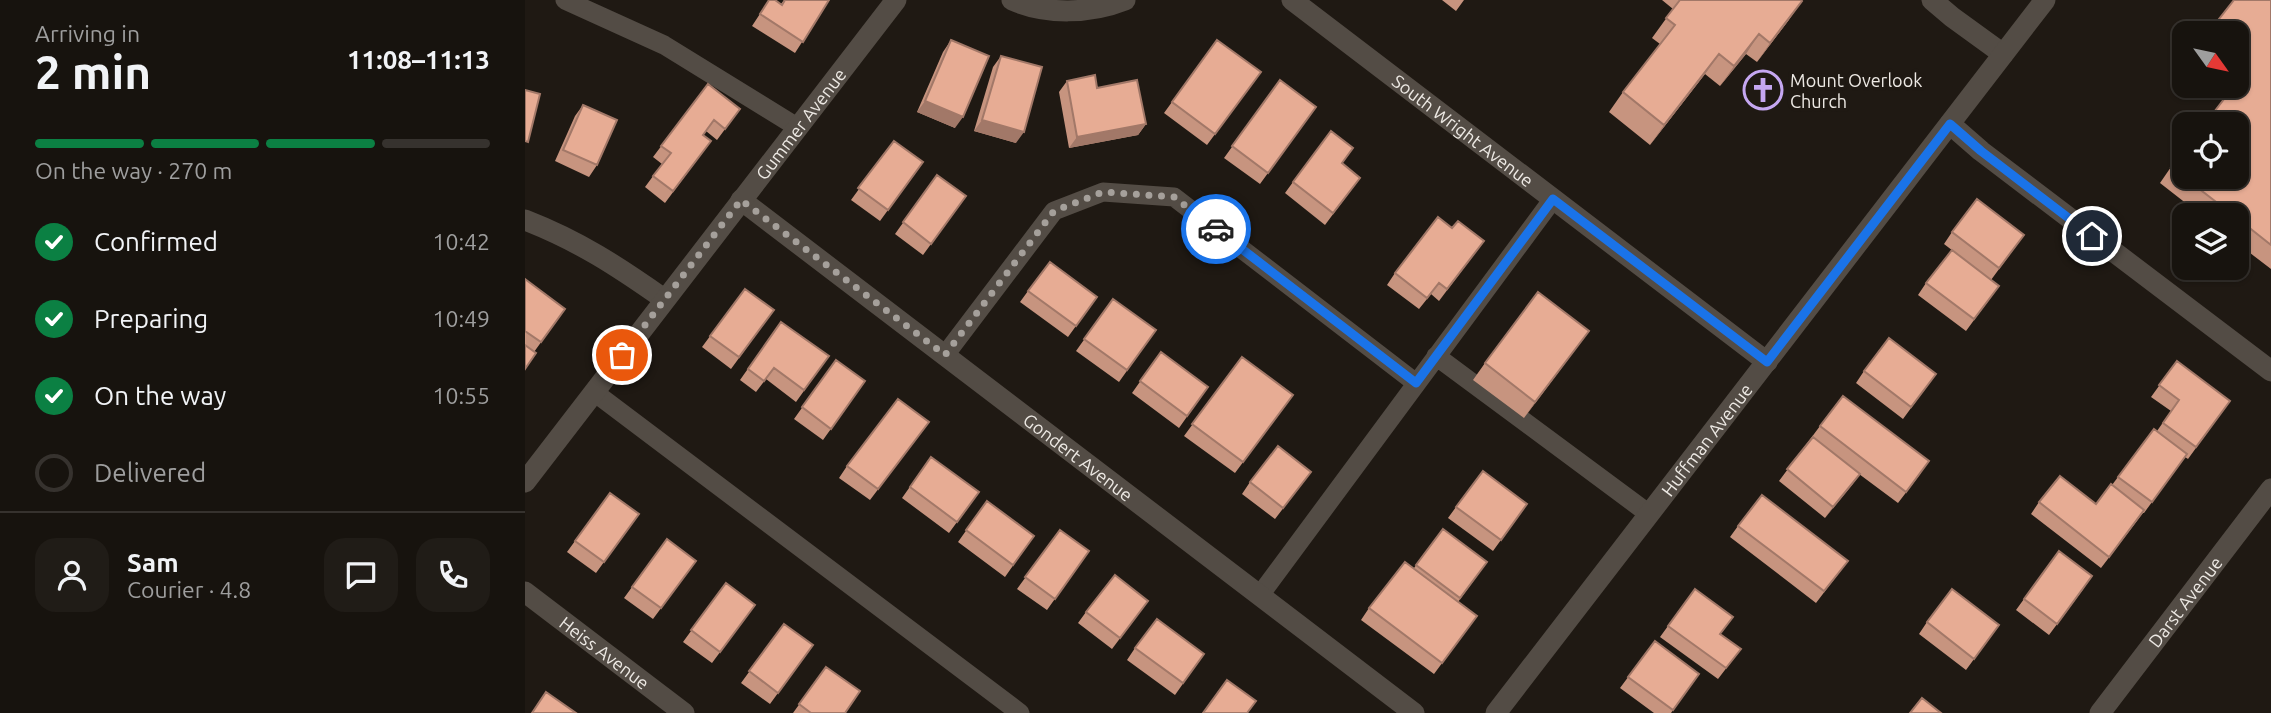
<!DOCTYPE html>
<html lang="en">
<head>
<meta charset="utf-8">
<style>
	body { margin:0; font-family:Ubuntu,sans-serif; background:#201c17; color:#f1f3f6; height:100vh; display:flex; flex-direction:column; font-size:26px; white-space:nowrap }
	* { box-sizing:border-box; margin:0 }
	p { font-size:23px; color:#9e9e9e }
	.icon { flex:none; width:38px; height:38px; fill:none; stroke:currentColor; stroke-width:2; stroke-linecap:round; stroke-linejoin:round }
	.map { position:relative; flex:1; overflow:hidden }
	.panel { display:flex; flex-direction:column; background:#17130e; width:525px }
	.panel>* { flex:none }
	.needle { width:46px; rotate:123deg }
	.tools { position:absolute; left:1647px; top:21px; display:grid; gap:14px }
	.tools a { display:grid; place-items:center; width:77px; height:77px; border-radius:14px; background:#17130e; box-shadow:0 2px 5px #0004,0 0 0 2px #36322e; font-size:35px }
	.pin { position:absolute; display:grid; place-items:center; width:60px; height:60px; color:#fff; margin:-30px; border:4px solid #fff; border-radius:50%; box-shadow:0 2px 7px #0007 }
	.courier { position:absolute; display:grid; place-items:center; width:70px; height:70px; margin:-35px; border:5px solid #1a73e8; border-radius:50%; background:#fff; color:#222; box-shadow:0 2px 9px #0007 }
	.head em { font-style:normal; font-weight:700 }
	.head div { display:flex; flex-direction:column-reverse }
	.head { display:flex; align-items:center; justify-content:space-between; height:119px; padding:0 35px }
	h1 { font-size:46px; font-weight:700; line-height:52px }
	.bar { display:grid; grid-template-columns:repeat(4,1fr); gap:10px 7px; align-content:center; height:84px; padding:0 35px }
	.bar i { height:9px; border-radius:5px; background:#36322e }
	.bar .active { background:#0b8043 }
	.bar p { grid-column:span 4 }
	.line { display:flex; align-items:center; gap:18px; padding:0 35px; border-top:2px solid #36322e }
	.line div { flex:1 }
	.round { display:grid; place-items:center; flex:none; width:74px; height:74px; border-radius:21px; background:#201c17 }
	ol { padding:0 35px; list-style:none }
	li { display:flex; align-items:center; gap:21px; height:77px }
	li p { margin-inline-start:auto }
	li .icon { padding:7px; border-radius:50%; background:#0b8043; color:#fff; stroke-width:4 }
	li:last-child { color:#9e9e9e }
	li i { width:38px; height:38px; border:4px solid #36322e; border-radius:50% }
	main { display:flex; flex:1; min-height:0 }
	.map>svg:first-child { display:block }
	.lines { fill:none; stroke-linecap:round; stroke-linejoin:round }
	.service { stroke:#534c45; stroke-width:19 }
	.minor { stroke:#534c45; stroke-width:21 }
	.tertiary { stroke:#534c45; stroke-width:21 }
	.wall { fill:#c7947f }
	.shaded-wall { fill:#a27868 }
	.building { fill:#e7ac94; stroke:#a27868; stroke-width:2 }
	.done { stroke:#a5a09b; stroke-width:7; stroke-dasharray:0 12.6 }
	.route { stroke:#1a73e8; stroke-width:9 }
	.labels { text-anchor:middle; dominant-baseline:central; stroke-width:7; stroke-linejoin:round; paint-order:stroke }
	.poi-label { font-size:18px; fill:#ede9e4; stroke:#1f1913; text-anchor:start }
	.street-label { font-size:18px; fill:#ede9e4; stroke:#1f1913 }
</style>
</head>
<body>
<main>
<section class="panel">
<div class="head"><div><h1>2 min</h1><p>Arriving in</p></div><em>11:08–11:13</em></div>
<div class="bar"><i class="active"></i><i class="active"></i><i class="active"></i><i></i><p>On the way · 270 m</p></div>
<ol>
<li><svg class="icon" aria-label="check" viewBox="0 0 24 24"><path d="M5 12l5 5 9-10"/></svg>Confirmed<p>10:42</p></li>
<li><svg class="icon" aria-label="check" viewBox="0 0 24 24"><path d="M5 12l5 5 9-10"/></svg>Preparing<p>10:49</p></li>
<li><svg class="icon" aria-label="check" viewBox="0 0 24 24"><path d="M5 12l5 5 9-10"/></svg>On the way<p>10:55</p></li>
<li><i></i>Delivered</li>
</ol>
<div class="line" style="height:126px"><a class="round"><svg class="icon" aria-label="person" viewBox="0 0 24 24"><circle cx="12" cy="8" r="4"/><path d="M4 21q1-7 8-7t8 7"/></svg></a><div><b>Sam</b><p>Courier · 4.8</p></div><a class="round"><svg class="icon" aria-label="chat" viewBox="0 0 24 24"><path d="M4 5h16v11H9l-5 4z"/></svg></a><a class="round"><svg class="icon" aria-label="phone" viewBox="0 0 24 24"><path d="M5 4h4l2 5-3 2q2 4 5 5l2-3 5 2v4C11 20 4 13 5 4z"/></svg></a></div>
</section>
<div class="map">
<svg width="1746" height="713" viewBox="0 0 1746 713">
	<rect width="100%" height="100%" fill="#1f1913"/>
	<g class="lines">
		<path class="service" d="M40,0L139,45L272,127
			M420,355L529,211L578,192L649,197L891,383
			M911,356L1124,514
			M69,392L495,713
			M735,595L1028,199"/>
		<g class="minor">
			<path d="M487,0C521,15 565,14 600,0"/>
			<path id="s1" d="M767,0L1242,362"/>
			<path d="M1407,0L1427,17L1478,54"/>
			<path d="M1425,124L1456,151L1746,371"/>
			<path id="s2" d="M216,200L889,713"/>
			<path d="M0,220C54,241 92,266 139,299"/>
			<path id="s3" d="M0,482L371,0"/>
			<path id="s4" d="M0,592L159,713"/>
			<path id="s5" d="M1575,713L1746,489"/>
		</g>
		<path class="tertiary" id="s6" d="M971,713L1520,0"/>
	</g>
	<path class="wall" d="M244,0L256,4L259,0H304L270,53L227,26Z
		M917,0H939L931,11Z
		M1137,0H1276L1263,21L1232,62L1221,54L1195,86L1180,74L1125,145L1084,112L1098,92L1135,44L1127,38L1148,9Z
		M1746,0V269L1712,243V215H1676L1635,183L1646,167L1712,86V33Z
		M426,40L430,128L392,112L418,52Z
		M692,40L736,72L682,145L639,113Z
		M476,56L491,143L449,131L468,67Z
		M755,80L791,107L735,184L699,158Z
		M542,81L572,88L621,124L613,135L544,148L534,92Z
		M183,84L215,109L192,140L181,131L178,135L186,141L140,203L120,187L137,164L128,157Z
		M58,105L72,165L64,177L30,161L50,116Z
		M369,141L398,162L355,221L326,200Z
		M817,164L835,178L800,225L760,193L768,182Z
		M412,175L441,196L398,255L370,234Z
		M927,228L959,241L914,301L906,294L894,309L862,285L870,273Z
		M1427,232L1491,246L1466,280L1419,244Z
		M0,279L40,309L9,352L0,369Z
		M1401,283L1466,297L1441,331L1393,295Z
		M220,289L249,310L206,369L177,347Z
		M503,291L572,297L543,337L495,302Z
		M588,299L631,330L594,382L551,351Z
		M256,322L304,356L271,402L241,379L231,392L215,380Z
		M1052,347L999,418L948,380L960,363Z
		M636,352L683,387L654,428L607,393Z
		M717,357L768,395L710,473L659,436Z
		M311,360L340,381L298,440L269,419Z
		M1652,361L1705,401L1663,459L1660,457L1619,513H1618L1576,568L1506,514L1514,502L1571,504L1587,485L1629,429L1632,431L1646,411L1626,397Z
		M1339,371L1411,374L1378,419L1331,383Z
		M404,422L345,500L314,478L322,466Z
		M1295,426L1396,473L1373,503L1334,474L1300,518L1254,481Z
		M406,457L454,492L424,533L377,498Z
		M786,472L750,519L717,494L725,482Z
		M85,493L114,514L71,573L42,552Z
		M462,501L509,536L480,577L433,542Z
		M1002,504L968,551L923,518L931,507Z
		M1213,526L1323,561L1291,603L1205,537Z
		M918,529L962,562L933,602L952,616L909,674L836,620L844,608L889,568Z
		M535,530L564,551L522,610L492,589Z
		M142,539L171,561L128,619L99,598Z
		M1534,551L1559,588L1524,635L1491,610Z
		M201,583L230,605L187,663L158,642Z
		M623,601L587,649L553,623L561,612Z
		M1402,622L1466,636L1441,670L1394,634Z
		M259,624L288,645L245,704L216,683Z
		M1143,626L1195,634L1216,649L1193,679L1135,637Z
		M1130,641L1174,674L1146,713H1129L1095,688Z
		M610,648L679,654L650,695L602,660Z
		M301,667L320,713H268Z"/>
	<path class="shaded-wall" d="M1277,1L1263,21L1232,62L1245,43Z
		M1234,34L1221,54L1195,86L1209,66Z
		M1194,54L1180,74L1125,145L1139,125Z
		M400,101L438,117L430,128L392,112Z
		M457,120L499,132L491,143L449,131Z
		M621,124L613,135L544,148L552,137Z
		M1064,331L1052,347L999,418L1010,402Z
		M1335,474L1327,485L1300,518L1308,507Z"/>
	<path class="building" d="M244,0H250L257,5L260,0H304L278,42L235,14Z
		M1155,0H1276L1277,1L1245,43L1234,34L1209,66L1194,54L1139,125L1098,92L1150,25L1141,18Z
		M1709,0H1746V245L1712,218V215H1708L1646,167L1659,151V177H1712V124H1680L1709,86H1712V83L1723,68L1712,59V33H1683Z
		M426,40L464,56L438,117L400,101Z
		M692,40L736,72L690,134L647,102Z
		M476,56L517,67L499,132L457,120Z
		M570,75L572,88L612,80L621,124L552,137L542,81Z
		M755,80L791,107L743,173L707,146Z
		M183,84L215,109L200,129L189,120L178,135L186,141L148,191L128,176L146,153L136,146Z
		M0,90L15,94L3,142L0,141Z
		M58,105L92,120L72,165L38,150Z
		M806,131L828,148L817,163L835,178L808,213L768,182Z
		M369,141L398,162L363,210L333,188Z
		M412,175L441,196L406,244L378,222Z
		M1452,199L1499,235L1474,268L1427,232Z
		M913,217L927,228L933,221L959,241L922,289L914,283L902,298L870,273Z
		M1427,250L1474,286L1449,319L1401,283Z
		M525,262L572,297L551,326L503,291Z
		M0,279L40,309L16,342L0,331Z
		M220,289L249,310L214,357L185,336Z
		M1013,292L1064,331L1010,402L960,363Z
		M588,299L631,330L602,370L559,339Z
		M256,322L304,356L279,390L249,368L239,381L223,369Z
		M1364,338L1411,374L1386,407L1339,371Z
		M0,345L11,353L0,369Z
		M636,352L683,387L662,416L615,381Z
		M717,357L768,395L718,462L667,424Z
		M311,360L340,381L306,429L277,407Z
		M1652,361L1705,401L1671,447L1638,423L1654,400L1634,385Z
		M1318,396L1404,461L1381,492L1295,426Z
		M373,399L404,422L353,489L322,466Z
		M1629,429L1662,454L1627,502L1593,477Z
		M1288,437L1335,474L1308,507L1262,469Z
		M753,446L786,472L758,508L725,482Z
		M406,457L454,492L432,522L385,487Z
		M958,471L1002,504L976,540L931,507Z
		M1535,476L1571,504L1586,484L1619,510L1584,557L1514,502Z
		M85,493L114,514L79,562L50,541Z
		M1237,495L1323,561L1299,591L1213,526Z
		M462,501L509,536L488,565L441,530Z
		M918,529L962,562L935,598L891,565Z
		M535,530L564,551L530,599L500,577Z
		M142,539L171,561L136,608L107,587Z
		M1534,551L1567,576L1532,624L1499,599Z
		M880,562L952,616L917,663L844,608Z
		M590,575L623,601L595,638L561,612Z
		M201,583L230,605L195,652L166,630Z
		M1170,589L1208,617L1195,634L1216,649L1201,668L1143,626Z
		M1427,589L1474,625L1449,659L1402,622Z
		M632,619L679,654L658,683L610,648Z
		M259,624L288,645L253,693L224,671Z
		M1130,641L1174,674L1148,710L1103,677Z
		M301,667L335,691L320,713H286L274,704Z
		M702,680L731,701L722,713H678Z
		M21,692L51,713H7Z
		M1397,698L1416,713H1385Z"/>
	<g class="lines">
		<path class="done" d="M97,355L216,200L420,355L529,211L578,192L649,197L691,229"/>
		<path class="route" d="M691,229L891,383L1028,199L1242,362L1425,124L1456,151L1567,236"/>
	</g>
	<defs>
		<symbol id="church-ring" viewBox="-11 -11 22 22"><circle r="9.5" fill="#1f1913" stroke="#c5a7f1" stroke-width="1.5"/><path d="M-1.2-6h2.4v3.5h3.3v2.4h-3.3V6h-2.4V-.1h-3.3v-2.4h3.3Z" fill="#c5a7f1"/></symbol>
	</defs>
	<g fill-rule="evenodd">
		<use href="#church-ring" x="1216" y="68" width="44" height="44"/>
	</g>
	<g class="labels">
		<g class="poi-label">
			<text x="1265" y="80">Mount Overlook<tspan x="1265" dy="21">Church</tspan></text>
		</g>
		<g class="street-label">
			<text stroke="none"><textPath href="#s3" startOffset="452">Gummer Avenue</textPath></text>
			<text stroke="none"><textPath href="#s1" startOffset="215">South Wright Avenue</textPath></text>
			<text stroke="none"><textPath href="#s6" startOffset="345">Huffman Avenue</textPath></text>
			<text stroke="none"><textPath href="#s2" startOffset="424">Gondert Avenue</textPath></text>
			<text stroke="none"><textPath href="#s5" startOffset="140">Darst Avenue</textPath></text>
			<text stroke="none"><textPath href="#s4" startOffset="100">Heiss Avenue</textPath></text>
		</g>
	</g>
</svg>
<div class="tools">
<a><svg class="needle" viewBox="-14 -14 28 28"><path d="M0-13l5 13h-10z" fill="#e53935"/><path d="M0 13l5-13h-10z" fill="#9e9e9e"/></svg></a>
<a><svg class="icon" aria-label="locate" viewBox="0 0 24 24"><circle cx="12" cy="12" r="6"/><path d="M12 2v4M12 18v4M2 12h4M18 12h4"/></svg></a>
<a><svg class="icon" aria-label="layers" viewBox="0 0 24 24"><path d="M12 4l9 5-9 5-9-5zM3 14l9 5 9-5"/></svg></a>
</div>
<div class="pin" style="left:97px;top:355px;background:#ea580c"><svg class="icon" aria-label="bag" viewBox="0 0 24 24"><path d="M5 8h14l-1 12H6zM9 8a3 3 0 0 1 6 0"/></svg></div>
<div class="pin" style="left:1567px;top:236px;background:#1f2937"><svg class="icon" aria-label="home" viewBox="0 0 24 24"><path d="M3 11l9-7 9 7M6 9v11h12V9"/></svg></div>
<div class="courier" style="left:691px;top:229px"><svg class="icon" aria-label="car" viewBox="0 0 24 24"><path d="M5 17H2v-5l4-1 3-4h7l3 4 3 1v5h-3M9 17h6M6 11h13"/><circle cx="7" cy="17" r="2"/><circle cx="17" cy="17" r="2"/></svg></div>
</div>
</main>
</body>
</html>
